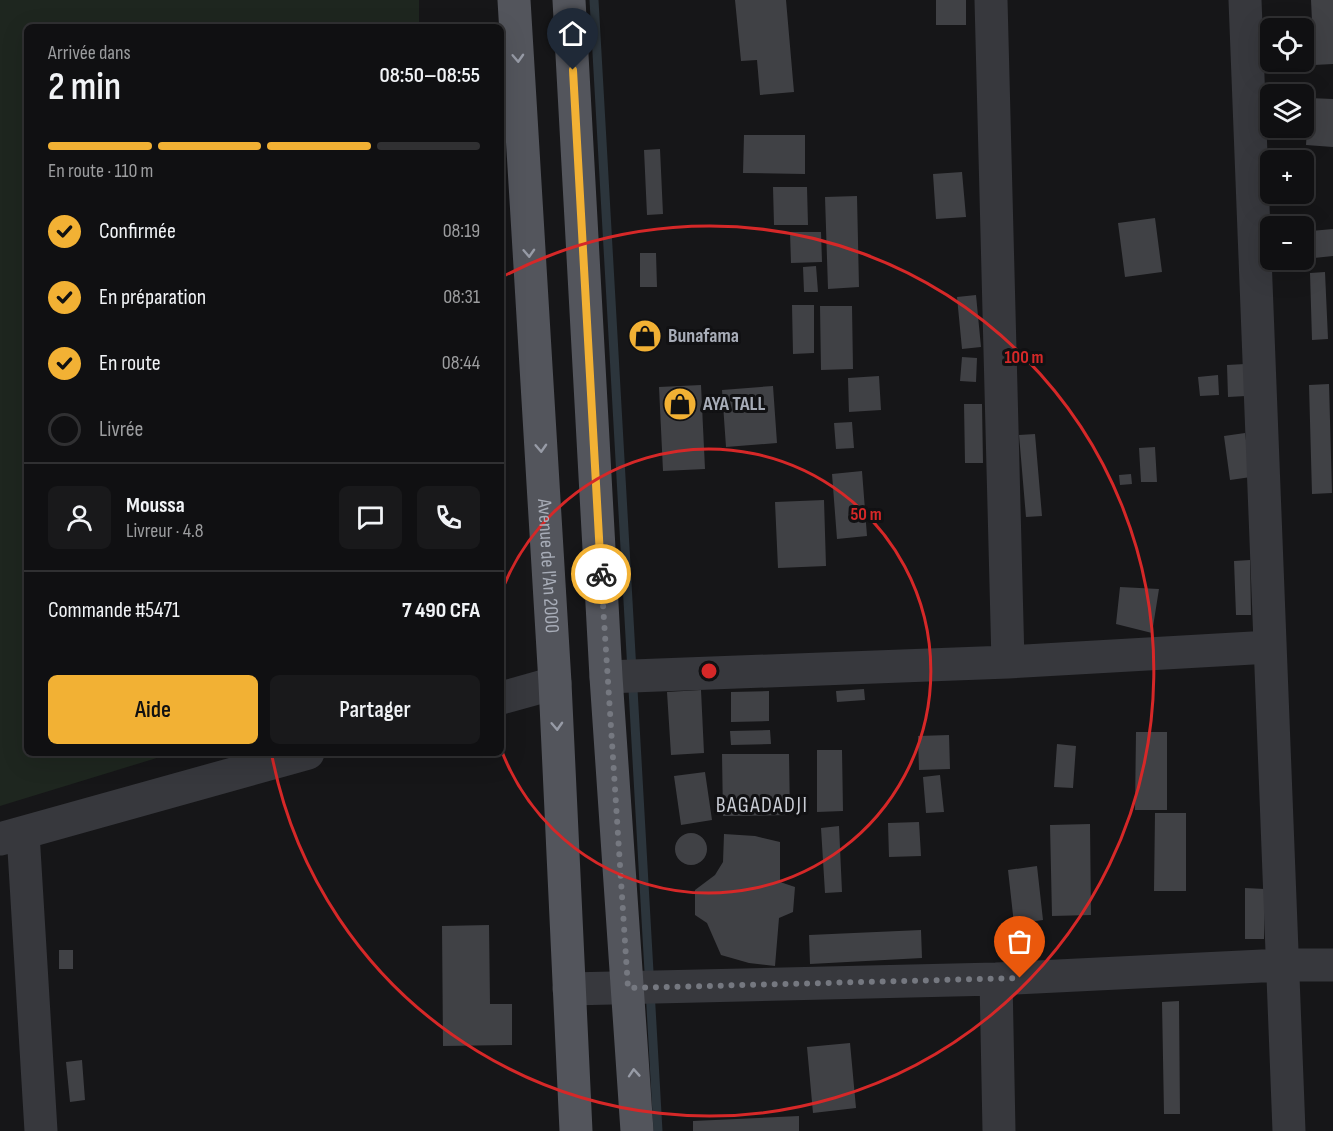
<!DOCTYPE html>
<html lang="fr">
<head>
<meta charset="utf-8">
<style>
	body { margin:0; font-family:"Sofia Sans Condensed",sans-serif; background:#19191b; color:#f1f3f6; height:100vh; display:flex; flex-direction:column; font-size:22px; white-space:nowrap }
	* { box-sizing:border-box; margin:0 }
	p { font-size:20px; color:#9c9d9f }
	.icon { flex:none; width:33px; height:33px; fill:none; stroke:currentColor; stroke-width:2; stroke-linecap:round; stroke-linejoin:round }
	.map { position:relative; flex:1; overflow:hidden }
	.details { position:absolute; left:24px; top:24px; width:480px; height:732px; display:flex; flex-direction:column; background:#101012; border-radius:9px; box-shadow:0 6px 24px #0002,0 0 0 2px #303032 }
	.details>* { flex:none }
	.tools { position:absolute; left:1260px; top:18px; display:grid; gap:12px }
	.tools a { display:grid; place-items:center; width:54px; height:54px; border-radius:9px; background:#101012; box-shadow:0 6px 24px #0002,0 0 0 2px #303032; font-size:30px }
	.pin { position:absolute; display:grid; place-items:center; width:51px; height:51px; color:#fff; margin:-62px -26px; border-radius:50% 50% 50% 0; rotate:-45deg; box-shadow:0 0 6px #0007 }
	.pin .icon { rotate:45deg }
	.courier { position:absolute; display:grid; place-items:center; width:60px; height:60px; margin:-30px; border:4px solid #f2b134; border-radius:50%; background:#fff; color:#222; box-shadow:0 2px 8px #0007 }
	.summary em { font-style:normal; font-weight:600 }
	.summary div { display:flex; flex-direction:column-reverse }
	.summary { display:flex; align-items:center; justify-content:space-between; height:102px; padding:0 24px }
	h1 { font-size:39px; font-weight:600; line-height:45px }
	.bar { display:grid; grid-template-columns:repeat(4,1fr); gap:9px 6px; align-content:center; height:72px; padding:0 24px }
	.bar i { height:8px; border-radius:4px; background:#303032 }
	.bar .active { background:#f2b134 }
	.bar p { grid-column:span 4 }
	.line { display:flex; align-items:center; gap:15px; padding:0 24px; border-top:2px solid #303032 }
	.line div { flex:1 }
	.round { display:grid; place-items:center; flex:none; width:63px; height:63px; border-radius:9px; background:#19191b }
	ol { padding:0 24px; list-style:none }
	li { display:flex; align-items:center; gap:18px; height:66px }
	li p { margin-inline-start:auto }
	li .icon { padding:6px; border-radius:50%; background:#f2b134; color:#111; stroke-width:4 }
	li:last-child { color:#9c9d9f }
	li i { width:33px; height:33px; border:3px solid #303032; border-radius:50% }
	.cta { display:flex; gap:12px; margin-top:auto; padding:12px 24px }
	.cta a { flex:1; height:69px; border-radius:9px; background:#f2b134; color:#111; font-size:24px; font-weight:600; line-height:69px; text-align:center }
	.cta a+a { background:#19191b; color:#f1f3f6 }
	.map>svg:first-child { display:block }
	.green { fill:#1e261f }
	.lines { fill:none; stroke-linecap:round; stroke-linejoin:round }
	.stream { stroke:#2c353c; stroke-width:9 }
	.building { fill:#404145 }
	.minor { stroke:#37383d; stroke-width:33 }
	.major { stroke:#53555c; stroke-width:33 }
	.oneway { stroke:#979ba6 }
	.done { stroke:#757880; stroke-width:6; stroke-dasharray:0 10.8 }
	.route { stroke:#f2b134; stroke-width:8 }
	.ring { fill:none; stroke:#d62828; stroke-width:3 }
	.labels { text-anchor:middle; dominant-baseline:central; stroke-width:6; stroke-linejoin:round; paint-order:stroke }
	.poi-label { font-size:20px; font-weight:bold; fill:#a8adb8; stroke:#111113; text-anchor:start }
	.street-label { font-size:20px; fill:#a8adb8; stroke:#111113 }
	.quarter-label { font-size:22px; letter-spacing:1.5px; fill:#c9ccd4; stroke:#111113 }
	.centre { fill:#d62828; stroke:#111113; stroke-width:3 }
	.ring-label { font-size:18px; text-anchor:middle; font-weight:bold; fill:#d62828; stroke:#111113; stroke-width:6; stroke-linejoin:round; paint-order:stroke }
</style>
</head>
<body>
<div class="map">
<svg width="1333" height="1131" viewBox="0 0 1333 1131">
	<rect width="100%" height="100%" fill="#161618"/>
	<path class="green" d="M0,0H419V27H27V753H173L0,806Z"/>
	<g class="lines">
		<path class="stream" d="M594,0L658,1131"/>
	</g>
	<path class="building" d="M735,0H786L794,92L760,95L757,60L741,61Z
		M936,0H966V25H936Z
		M1311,0H1333V64L1314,65Z
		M1309,98L1333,99V147L1306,145Z
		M744,135H805V174L743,173Z
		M660,149L663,214L647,215L644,150Z
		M962,172L966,217L936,219L933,174Z
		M773,187H807L808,225H774Z
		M857,196L859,287L828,289L825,197Z
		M1155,218L1162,272L1125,277L1118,223Z
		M1333,229V256L1314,258L1311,231Z
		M790,232H821L822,262L791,263Z
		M640,253H656L657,287H640Z
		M816,266L818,292H804L803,267Z
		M1325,272L1328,339L1312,340L1310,273Z
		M976,295L981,347L962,349L957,297Z
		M792,305H814V353L793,354Z
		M820,306H852L853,369L821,370Z
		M962,357L977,358L976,382L960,381Z
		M1245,364L1246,396L1228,397L1227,365Z
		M1218,375L1219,395L1200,396L1198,377Z
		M879,376L881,410L849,412L848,378Z
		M1329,384L1332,493L1312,494L1309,385Z
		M701,385L705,469L663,471L659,387Z
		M773,386L777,443L726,447L722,390Z
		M964,404H982L983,463H965Z
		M852,422L854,448L836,449L834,423Z
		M1245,433L1251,477L1230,480L1224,436Z
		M1035,434L1042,516L1026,517L1019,435Z
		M1155,447L1157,482H1141L1139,448Z
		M862,471L867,536L837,539L832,474Z
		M1131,474L1132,484L1120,485L1119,475Z
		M824,500L826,566L778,568L775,502Z
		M1250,560L1251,615H1236L1234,561Z
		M1120,587L1159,589L1152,633L1116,624Z
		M864,689L865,700L837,702L836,691Z
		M701,690L704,753L671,755L667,692Z
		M769,691V721L731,722V692Z
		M770,730L771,744L731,745L730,731Z
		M1136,732H1167V810H1135Z
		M949,735L950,769L919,770L918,736Z
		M1057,744L1076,746L1073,788L1054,787Z
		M817,750H842L843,811L817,812Z
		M722,754H789L790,815L723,816Z
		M705,772L712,820L681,825L674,776Z
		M940,775L944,812L926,813L923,777Z
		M1155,813H1186V891H1154Z
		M919,822L921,856L889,857L888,823Z
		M1090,824L1091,915L1052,916L1050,825Z
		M839,826L842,892L825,893L821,828Z
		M675 849a16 16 0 1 1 32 0a16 16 0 1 1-32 0Z
		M724,834L755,836L780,842V882L795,887L793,912L779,918L775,966L749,963L721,955L707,923L695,915V890L715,875L723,862Z
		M1037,866L1043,920L1014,924L1008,870Z
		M1245,888L1265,889L1264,939H1245Z
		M489,925L490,1004H512V1045L443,1046L442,926Z
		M921,930L922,958L810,964L809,935Z
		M59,950H73V969H59Z
		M1179,1001L1180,1114H1164L1162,1002Z
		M850,1043L856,1108L813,1113L807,1047Z
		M82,1060L85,1100L70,1102L66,1062Z
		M799,1116V1131H693V1121Z"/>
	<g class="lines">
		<path class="minor" d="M991,0L1008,662
			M1245,0L1289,1131
			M606,677L1008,662L1270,647
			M501,698L555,683
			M23,833L41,1131
			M0,839L308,753
			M996,979L999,1131
			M569,989L996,979L1283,965H1333"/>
		<g class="major">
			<path id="s1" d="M514,0L555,683L576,1131"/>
			<path d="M569,0L606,677L637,1131"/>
		</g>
	</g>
	<defs><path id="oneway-chevron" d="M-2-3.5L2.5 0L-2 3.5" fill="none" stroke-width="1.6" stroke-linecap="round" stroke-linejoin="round" transform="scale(1.5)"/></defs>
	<g class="oneway">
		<use href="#oneway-chevron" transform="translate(518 58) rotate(87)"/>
		<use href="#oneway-chevron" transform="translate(529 253) rotate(87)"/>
		<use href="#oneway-chevron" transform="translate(541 448) rotate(87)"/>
		<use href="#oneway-chevron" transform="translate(557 726) rotate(87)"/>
		<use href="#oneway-chevron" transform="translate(634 1073) rotate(-94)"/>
	</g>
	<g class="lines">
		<path class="done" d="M601,574L628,988L1020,978"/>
		<path class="route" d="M573,70L601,574"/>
	</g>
	<g class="ring">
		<path d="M501 593A222 222 0 1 1 501 749"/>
		<path d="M504 276A445 445 0 1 1 272 756"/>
	</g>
	<defs>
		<symbol id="shop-disc" viewBox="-11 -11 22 22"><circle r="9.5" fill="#f2b134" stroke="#111113"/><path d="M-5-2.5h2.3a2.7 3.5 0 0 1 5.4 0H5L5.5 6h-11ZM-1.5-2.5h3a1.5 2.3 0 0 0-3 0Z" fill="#111"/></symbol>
	</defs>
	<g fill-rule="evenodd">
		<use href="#shop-disc" x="626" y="317" width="38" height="38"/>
		<use href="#shop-disc" x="661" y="385" width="38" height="38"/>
	</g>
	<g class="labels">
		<g class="poi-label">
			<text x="668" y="336">Bunafama</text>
			<text x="703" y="404">AYA TALL</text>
		</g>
		<g class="street-label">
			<text stroke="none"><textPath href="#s1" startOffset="567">Avenue de l'An 2000</textPath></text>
		</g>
		<g class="quarter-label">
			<text x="762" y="805">BAGADADJI</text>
		</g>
	</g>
	<circle cx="709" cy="671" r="9" class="centre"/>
	<g class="ring-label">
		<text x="1024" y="363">100 m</text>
		<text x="866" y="520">50 m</text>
	</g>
</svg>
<div class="tools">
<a><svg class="icon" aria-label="locate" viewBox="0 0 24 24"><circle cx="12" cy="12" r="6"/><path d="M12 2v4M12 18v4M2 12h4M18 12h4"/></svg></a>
<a><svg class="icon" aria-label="layers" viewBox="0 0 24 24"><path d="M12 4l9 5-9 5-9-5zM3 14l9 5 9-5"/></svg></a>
<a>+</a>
<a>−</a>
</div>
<div class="pin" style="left:1020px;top:978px;background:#ea580c"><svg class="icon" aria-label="bag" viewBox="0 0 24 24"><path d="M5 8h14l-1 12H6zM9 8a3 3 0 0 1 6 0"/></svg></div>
<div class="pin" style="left:573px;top:70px;background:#1f2937"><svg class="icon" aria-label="home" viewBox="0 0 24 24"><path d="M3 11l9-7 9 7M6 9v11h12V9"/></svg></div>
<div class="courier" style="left:601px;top:574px"><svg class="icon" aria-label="bike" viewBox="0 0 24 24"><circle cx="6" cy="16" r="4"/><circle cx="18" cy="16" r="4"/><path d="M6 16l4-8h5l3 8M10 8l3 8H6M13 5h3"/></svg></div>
<section class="details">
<div class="summary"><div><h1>2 min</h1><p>Arrivée dans</p></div><em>08:50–08:55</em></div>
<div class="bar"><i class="active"></i><i class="active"></i><i class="active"></i><i></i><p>En route · 110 m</p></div>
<ol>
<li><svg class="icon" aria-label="check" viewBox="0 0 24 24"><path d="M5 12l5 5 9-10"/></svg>Confirmée<p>08:19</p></li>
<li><svg class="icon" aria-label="check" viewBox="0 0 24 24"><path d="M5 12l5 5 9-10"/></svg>En préparation<p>08:31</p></li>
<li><svg class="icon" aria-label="check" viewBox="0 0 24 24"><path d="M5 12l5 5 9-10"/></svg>En route<p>08:44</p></li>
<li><i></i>Livrée</li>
</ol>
<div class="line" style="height:108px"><a class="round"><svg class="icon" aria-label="person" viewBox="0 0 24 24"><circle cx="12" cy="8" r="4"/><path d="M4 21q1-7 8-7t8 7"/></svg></a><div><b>Moussa</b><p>Livreur · 4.8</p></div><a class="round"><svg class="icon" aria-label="chat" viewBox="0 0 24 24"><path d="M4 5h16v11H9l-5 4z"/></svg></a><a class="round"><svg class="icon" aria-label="phone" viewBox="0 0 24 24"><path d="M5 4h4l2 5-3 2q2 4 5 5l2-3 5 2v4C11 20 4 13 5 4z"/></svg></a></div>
<div class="line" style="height:78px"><div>Commande #5471</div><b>7 490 CFA</b></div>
<div class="cta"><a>Aide</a><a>Partager</a></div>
</section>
</div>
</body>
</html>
